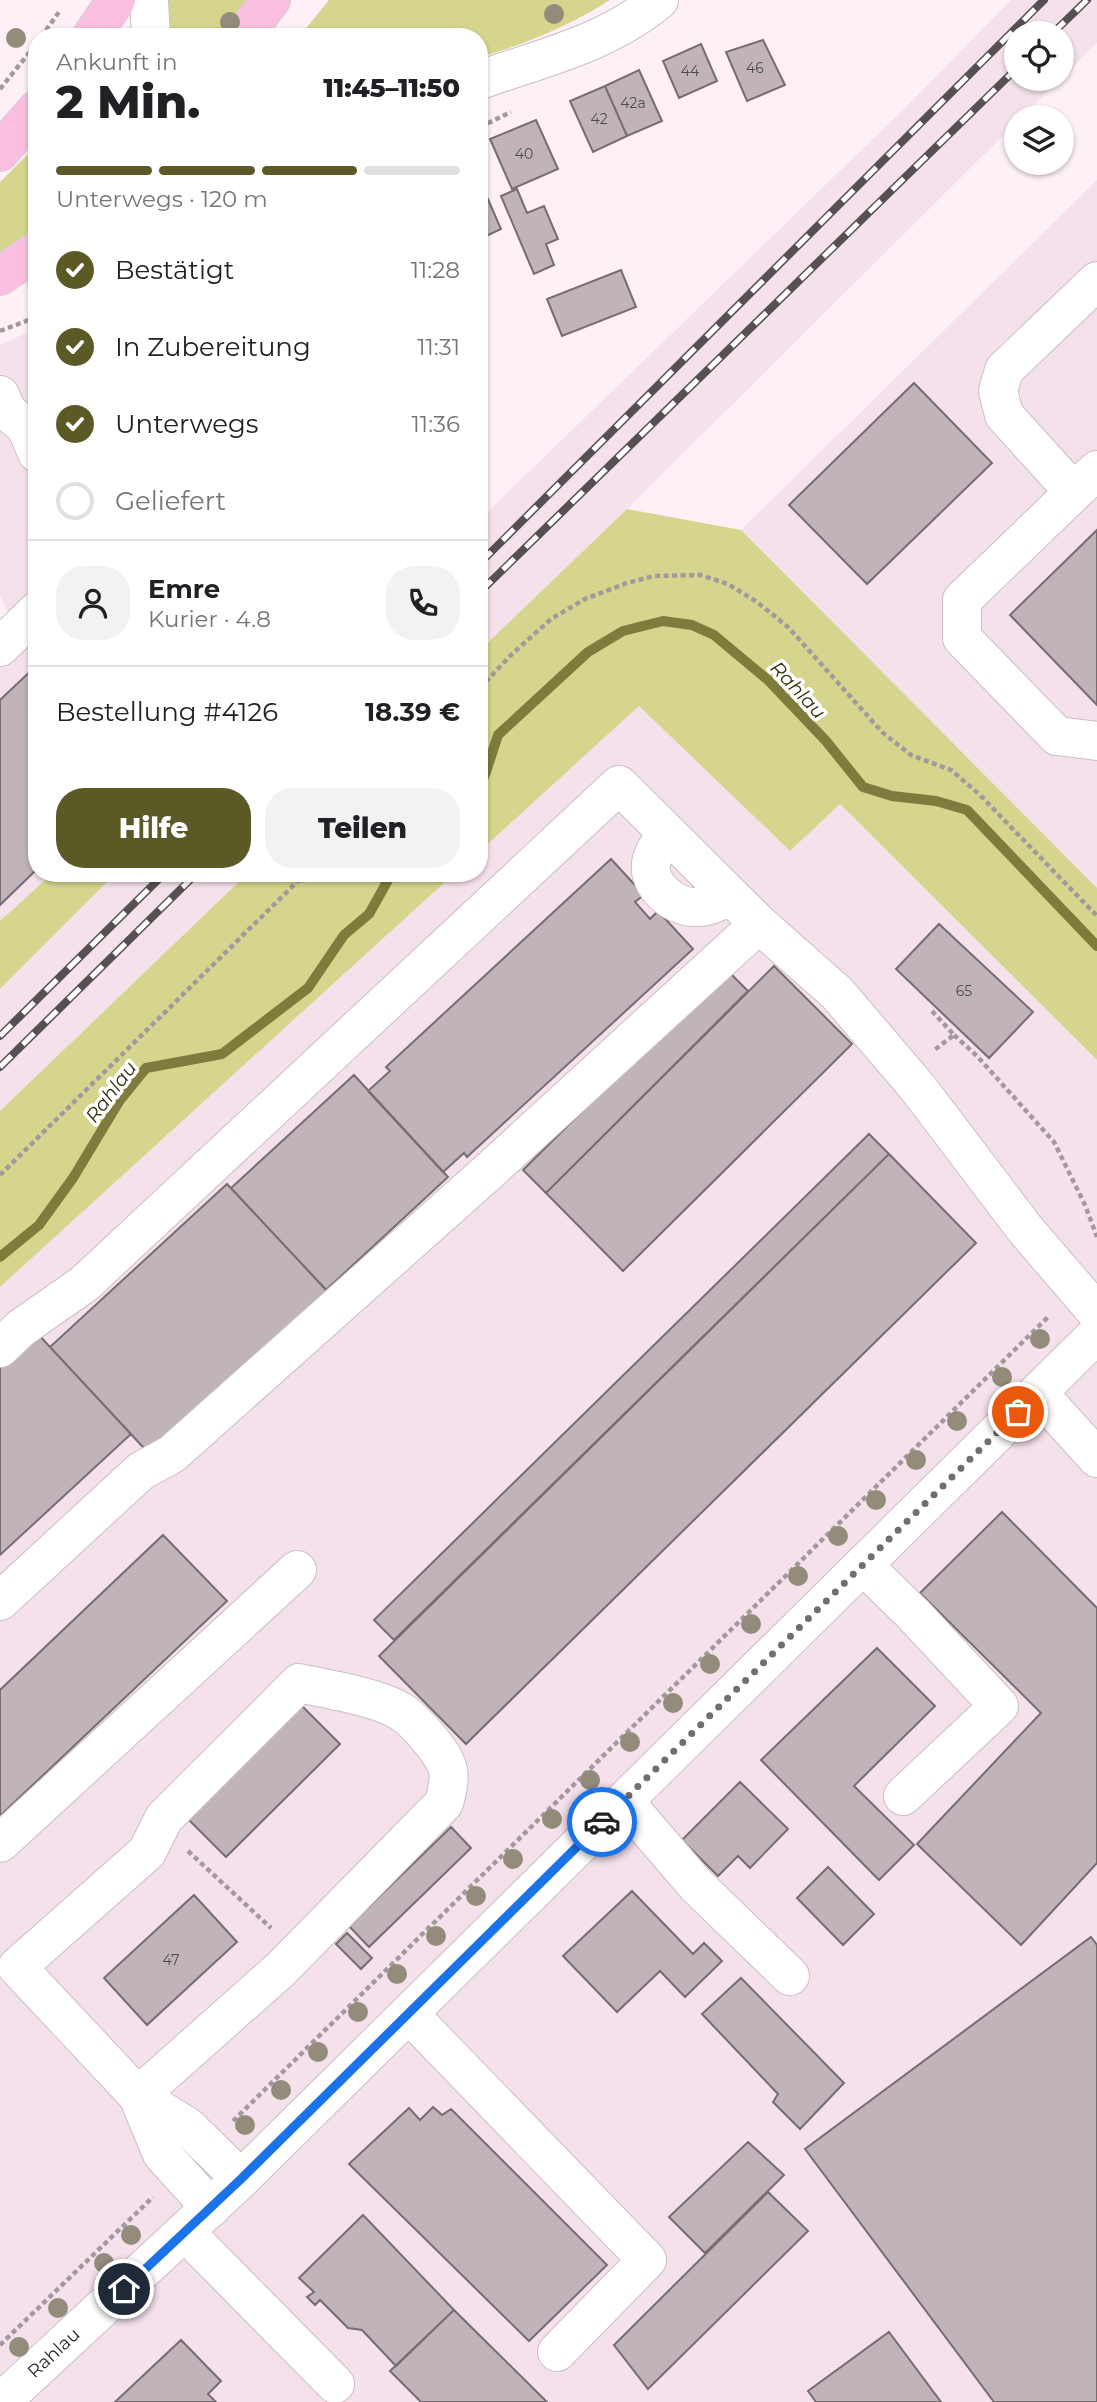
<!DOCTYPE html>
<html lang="de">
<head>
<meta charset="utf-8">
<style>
	body { margin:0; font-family:Montserrat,sans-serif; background:#f2f2f2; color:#202124; height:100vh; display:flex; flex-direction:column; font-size:26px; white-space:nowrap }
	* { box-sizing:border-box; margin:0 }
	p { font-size:23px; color:#757577 }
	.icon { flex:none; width:38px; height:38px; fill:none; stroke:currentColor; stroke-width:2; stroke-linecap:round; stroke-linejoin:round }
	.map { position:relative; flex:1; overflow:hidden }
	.sheet { position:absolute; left:28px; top:28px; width:460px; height:854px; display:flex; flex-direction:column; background:#fff; border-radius:28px; box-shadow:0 2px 5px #0004 }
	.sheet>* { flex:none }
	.fabs { position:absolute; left:1004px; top:21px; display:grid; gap:14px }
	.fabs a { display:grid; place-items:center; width:70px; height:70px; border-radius:50%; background:#fff; box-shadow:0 2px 5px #0004; font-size:35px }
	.pin { position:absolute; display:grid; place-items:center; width:60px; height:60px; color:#fff; margin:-30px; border:4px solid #fff; border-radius:50%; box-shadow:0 2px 7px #0007 }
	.courier { position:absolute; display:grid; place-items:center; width:70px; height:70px; margin:-35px; border:5px solid #1a73e8; border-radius:50%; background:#fff; color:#222; box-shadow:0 2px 9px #0007 }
	.summary em { font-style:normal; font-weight:800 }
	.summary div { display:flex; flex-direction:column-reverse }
	.summary { display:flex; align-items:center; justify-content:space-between; height:119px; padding:0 28px }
	h1 { font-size:46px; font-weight:800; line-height:52px }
	.bar { display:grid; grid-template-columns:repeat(4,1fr); gap:10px 7px; align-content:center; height:84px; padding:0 28px }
	.bar i { height:9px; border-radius:5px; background:#e0e0e0 }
	.bar .selected { background:#5b5a26 }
	.bar p { grid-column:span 4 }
	.line { display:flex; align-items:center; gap:18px; padding:0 28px; border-top:2px solid #e0e0e0 }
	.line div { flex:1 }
	.round { display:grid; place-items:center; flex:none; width:74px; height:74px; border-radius:28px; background:#f2f2f2 }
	ol { padding:0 28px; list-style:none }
	li { display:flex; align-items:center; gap:21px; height:77px }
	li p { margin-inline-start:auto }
	li .icon { padding:7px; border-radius:50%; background:#5b5a26; color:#fff; stroke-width:4 }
	li:last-child { color:#757577 }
	li i { width:38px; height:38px; border:4px solid #e0e0e0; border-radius:50% }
	.button { display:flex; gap:14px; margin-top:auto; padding:14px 28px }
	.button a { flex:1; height:80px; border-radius:28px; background:#5b5a26; color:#fff; font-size:28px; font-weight:800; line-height:80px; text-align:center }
	.button a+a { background:#f2f2f2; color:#202124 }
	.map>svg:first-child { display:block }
	.built { fill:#f5e1eb }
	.green { fill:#d5d58e }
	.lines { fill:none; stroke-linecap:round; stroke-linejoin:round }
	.stream { stroke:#7e7b3c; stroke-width:10 }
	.building { fill:#c0b4ba; stroke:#776c72; stroke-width:2 }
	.minor-casing { stroke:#cbbfc5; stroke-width:40 }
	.major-casing { stroke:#d4d4d4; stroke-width:40 }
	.path { stroke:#a2999d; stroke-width:4.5; stroke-dasharray:5 3.5; stroke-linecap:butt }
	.minor { stroke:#fff; stroke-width:38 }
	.major { stroke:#fabfe0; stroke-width:38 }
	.rail-casing { stroke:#565053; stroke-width:8 }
	.rail { stroke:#fff; stroke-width:5; stroke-dasharray:16; stroke-linecap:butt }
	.tree { fill:#938c7a }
	.done { stroke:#746d70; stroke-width:7; stroke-dasharray:0 12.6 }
	.route { stroke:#1a73e8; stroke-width:9 }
	.labels { text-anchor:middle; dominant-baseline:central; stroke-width:7; stroke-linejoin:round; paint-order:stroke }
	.number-label { font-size:14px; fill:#504a4c }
	.street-label { font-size:18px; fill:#2a2628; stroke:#fff }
	.water-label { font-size:19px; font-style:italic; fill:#323008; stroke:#fff }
</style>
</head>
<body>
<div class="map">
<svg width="1097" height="2402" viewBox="0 0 1097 2402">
	<rect width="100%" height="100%" fill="#fdf0f7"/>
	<path class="built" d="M1011,0H1097V43L1062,77V33H1017V79H1060L1022,117H1017V122L627,509L480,650V519L903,110Z
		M1097,180V888L741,530Z
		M37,328V873H53L0,921V658L22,648L0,595V345Z
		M639,706L790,851L840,804L1097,1060V2402H0V1287L455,873H480V851Z
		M116,873H248L0,1111V989Z"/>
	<path class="green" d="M165,0H251L223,37H168Z
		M329,0H610C571,25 524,45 480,57V37H299Z
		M29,153L37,157V228L13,247L0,254V182Z
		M627,509L741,530L1097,888V1060L840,804L790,851L639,706L480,851V650Z
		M53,873H116L0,989V921Z
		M248,873H455L0,1287V1111Z"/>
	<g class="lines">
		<path class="stream" d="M480,786L486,772L498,735L588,652L623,631L663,621L692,625L714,635L768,680L826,741L863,787L892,796L936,801L967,810L1097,946
			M0,1257L39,1225L73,1178L120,1100L146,1068L222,1054L308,988L344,935L369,914L392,873"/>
	</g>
	<path class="building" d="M763,40L785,85L747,101L726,52Z
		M701,44L717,81L679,98L663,61Z
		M639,70L662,121L627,136L605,86Z
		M605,86L627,136L593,152L570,101Z
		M536,120L558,169L512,189L490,139Z
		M480,181L501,229L480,239Z
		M517,189L527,213L544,206L558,239L546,244L554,265L534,274L501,196Z
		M621,270L636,307L562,336L547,299Z
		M914,383L992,463L867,584L789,505Z
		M1097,530V705L1010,615Z
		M37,665V869L0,905V700Z
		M611,859L644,895L635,902L650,919L658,911L693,949L467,1157L464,1153L443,1172L368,1091L390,1071L386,1067Z
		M939,924L1033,1012L989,1058L896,969Z
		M774,966L852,1044L623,1271L546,1193Z
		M726,969L748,991L546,1193L523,1170Z
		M354,1075L448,1177L326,1290L231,1188Z
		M869,1134L889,1154L394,1640L374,1620Z
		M889,1154L976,1243L466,1744L379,1656Z
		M227,1184L331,1295L154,1459L50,1347Z
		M37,1333L131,1434L0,1555V1367Z
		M1002,1512L1097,1608V1863L1021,1945L917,1844L1041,1713L920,1593Z
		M163,1535L227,1601L0,1816V1690Z
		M877,1648L935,1706L854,1786L914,1845L879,1880L761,1760Z
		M301,1705L340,1744L226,1857L186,1817Z
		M740,1782L788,1829L750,1868L738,1856L718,1876L682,1840Z
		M451,1827L471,1848L369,1947L349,1926Z
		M828,1867L874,1914L843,1945L797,1898Z
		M632,1891L693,1954L704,1943L722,1961L685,1997L660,1971L617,2012L563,1956Z
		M194,1895L237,1942L147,2025L104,1978Z
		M347,1933L372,1958L361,1969L336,1944Z
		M1091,1937L1097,1945V2402H994L805,2149Z
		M741,1978L844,2083L800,2129L773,2102L778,2094L702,2014Z
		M433,2107L442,2115L451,2109L607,2265L529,2341L349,2164L409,2108L420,2120Z
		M748,2142L784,2175L705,2253L669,2217Z
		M768,2192L808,2231L648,2389L614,2345Z
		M363,2215L454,2310L396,2366L362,2330L348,2328L320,2300L315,2305L307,2297L314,2292L299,2278Z
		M454,2310L547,2402H421L390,2371Z
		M889,2332L941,2402H816L808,2391Z
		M181,2340L221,2381L208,2394L216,2402H115Z"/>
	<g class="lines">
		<defs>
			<g id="minor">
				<path d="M149,0L151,37"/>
				<path d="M480,80C542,58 608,43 659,0"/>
				<path d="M0,395L7,411L26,427L37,453"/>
				<path d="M1097,470L962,600V638L1057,736L1097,741"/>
				<path d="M1074,492L1004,415L998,391L1004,370L1097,281"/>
				<path d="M0,647L37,611"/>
				<path d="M667,833C661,842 653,852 651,863C648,885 672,906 693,907C707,908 718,902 730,896"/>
				<path d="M0,1348L21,1328L84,1284L619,785L759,924L837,993L918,1088L1025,1229L1097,1313"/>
				<path d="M1038,1393L1097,1458"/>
				<path d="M863,1565L913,1614L999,1706L903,1796"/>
				<path d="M0,1601L141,1471L172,1454L487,1173L759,924"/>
				<path d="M624,1801L696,1885L790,1976"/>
				<path d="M0,1843L297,1570"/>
				<path d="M409,2014L647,2260L557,2352"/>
				<path d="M138,2096L281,1969L444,1803C447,1792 450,1781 448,1770C445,1754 414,1719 400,1711C378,1697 326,1689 299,1683L164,1818L147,1852L17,1967L138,2096L188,2127L241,2179"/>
				<path d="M138,2096L162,2154L211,2208"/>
				<path d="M185,2232L335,2384"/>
				<path id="s1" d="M1,2402L241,2179L1097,1334"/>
			</g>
			<path id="major" d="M91,37L116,0
				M243,37L271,0
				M0,152L37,109
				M0,276L37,251"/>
		</defs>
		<use href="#minor" class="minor-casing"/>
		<use href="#major" class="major-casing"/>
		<path class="path" d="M41,37L59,12
			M0,89L37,43
			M480,127L511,112
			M0,331L37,317
			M480,688L510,656L551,619L585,599L627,583L654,576L700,575L728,584L757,602L788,627L882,732L911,755L951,770L979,794L1097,916
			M932,1011L954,1035L933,1051
			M954,1035L977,1056L1054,1142L1085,1205L1097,1237
			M0,1175L306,873
			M188,1851L271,1928
			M233,2121L1049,1316
			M0,2345L153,2197"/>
		<use href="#minor" class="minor"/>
		<use href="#major" class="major"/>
		<defs>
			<path id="rail" d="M1053,33L1087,0
				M480,563L1044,0
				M480,592L1017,68
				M0,1036L165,873
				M0,1067L197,873"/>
		</defs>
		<use href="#rail" class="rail-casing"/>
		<use href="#rail" class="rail"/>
	</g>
	<g class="tree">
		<circle cx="554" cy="14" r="10"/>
		<circle cx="230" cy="22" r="10"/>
		<circle cx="16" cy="38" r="10"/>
		<circle cx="1040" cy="1339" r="10"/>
		<circle cx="1002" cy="1377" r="10"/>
		<circle cx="957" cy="1421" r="10"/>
		<circle cx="916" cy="1460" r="10"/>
		<circle cx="876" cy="1500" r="10"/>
		<circle cx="838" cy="1536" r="10"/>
		<circle cx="798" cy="1576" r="10"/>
		<circle cx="751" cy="1624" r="10"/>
		<circle cx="710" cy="1664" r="10"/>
		<circle cx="673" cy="1703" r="10"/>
		<circle cx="630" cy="1742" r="10"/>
		<circle cx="590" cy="1780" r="10"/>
		<circle cx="552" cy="1819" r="10"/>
		<circle cx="513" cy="1859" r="10"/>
		<circle cx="476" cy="1896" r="10"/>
		<circle cx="436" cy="1936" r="10"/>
		<circle cx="397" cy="1974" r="10"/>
		<circle cx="358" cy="2012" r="10"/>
		<circle cx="318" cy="2052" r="10"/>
		<circle cx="281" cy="2090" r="10"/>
		<circle cx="245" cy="2125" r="10"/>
		<circle cx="131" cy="2235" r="10"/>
		<circle cx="104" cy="2263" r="10"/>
		<circle cx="58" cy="2308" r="10"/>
		<circle cx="19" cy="2347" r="10"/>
	</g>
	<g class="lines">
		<path class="done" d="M602,1822L1018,1412"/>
		<path class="route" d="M124,2289L241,2179L602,1822"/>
	</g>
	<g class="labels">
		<g class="number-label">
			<text x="755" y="68">46</text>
			<text x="690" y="71">44</text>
			<text x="633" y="103">42a</text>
			<text x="599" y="119">42</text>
			<text x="524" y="154">40</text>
			<text x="964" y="991">65</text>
			<text x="171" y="1960">47</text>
		</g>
		<g class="street-label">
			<text stroke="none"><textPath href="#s1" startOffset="72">Rahlau</textPath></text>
		</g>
		<g class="water-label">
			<text transform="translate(798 690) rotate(47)">Rahlau</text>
			<text transform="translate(111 1092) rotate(-53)">Rahlau</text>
		</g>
	</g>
</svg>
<div class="fabs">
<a><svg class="icon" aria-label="locate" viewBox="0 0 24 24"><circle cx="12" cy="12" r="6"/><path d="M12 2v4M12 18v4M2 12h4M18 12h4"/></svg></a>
<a><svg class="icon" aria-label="layers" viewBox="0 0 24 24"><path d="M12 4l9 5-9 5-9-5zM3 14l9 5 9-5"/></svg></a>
</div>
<div class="pin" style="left:1018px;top:1412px;background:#ea580c"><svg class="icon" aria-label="bag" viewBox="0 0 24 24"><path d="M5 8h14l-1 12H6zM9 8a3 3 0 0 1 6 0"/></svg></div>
<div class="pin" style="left:124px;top:2289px;background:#1f2937"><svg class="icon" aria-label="home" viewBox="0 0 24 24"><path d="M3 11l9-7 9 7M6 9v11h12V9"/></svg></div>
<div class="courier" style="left:602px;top:1822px"><svg class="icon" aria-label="car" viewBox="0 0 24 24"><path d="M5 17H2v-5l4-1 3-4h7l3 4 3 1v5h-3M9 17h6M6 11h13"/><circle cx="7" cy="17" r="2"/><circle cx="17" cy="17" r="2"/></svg></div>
<section class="sheet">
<div class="summary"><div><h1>2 Min.</h1><p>Ankunft in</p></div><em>11:45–11:50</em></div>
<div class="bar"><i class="selected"></i><i class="selected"></i><i class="selected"></i><i></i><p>Unterwegs · 120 m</p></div>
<ol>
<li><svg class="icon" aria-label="check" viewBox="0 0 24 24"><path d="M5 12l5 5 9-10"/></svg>Bestätigt<p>11:28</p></li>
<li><svg class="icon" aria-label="check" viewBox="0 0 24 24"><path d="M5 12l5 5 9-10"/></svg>In Zubereitung<p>11:31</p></li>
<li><svg class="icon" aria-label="check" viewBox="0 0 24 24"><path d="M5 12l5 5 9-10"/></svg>Unterwegs<p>11:36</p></li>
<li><i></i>Geliefert</li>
</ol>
<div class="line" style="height:126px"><a class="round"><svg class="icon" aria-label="person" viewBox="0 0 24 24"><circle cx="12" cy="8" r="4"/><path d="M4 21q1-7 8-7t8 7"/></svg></a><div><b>Emre</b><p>Kurier · 4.8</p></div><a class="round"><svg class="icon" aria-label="phone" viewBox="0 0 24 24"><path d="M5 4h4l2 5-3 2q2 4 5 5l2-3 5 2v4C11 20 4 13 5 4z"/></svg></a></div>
<div class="line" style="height:91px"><div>Bestellung #4126</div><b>18.39 €</b></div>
<div class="button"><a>Hilfe</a><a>Teilen</a></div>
</section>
</div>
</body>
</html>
